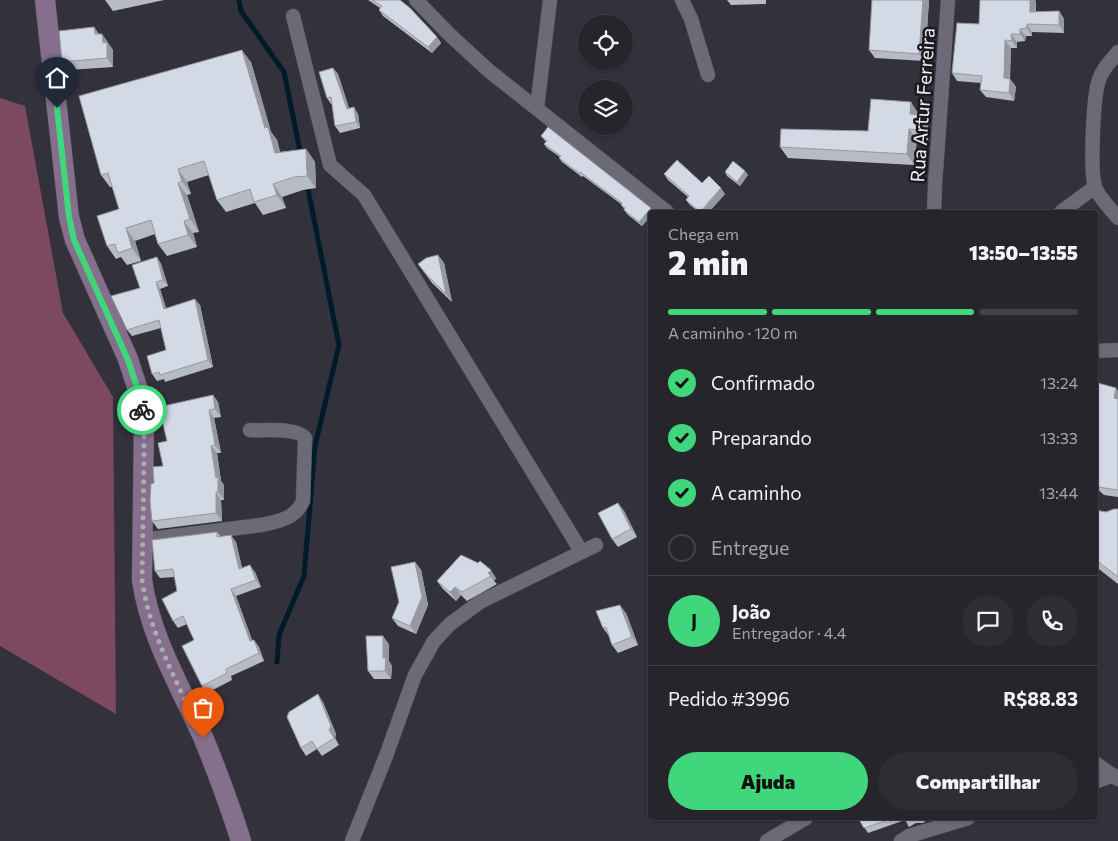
<!DOCTYPE html>
<html lang="pt">
<head>
<meta charset="utf-8">
<style>
	body { margin:0; font-family:Commissioner,sans-serif; background:#2e2d34; color:#f1f3f6; height:100vh; display:flex; flex-direction:column; font-size:19px; white-space:nowrap }
	* { box-sizing:border-box; margin:0 }
	p { font-size:16px; color:#a4a5a9 }
	.icon { flex:none; width:28px; height:28px; fill:none; stroke:currentColor; stroke-width:2; stroke-linecap:round; stroke-linejoin:round }
	.map { position:relative; flex:1; overflow:hidden }
	.side { position:absolute; left:648px; top:210px; width:450px; height:610px; display:flex; flex-direction:column; background:#26252c; border-radius:5px; box-shadow:0 1px 4px #0004,0 0 0 1px #424248 }
	.side>* { flex:none }
	.tools { position:absolute; left:578px; top:15px; display:grid; gap:10px }
	.tools a { display:grid; place-items:center; width:55px; height:55px; border-radius:50%; background:#26252c; box-shadow:0 1px 4px #0004,0 0 0 1px #424248; font-size:25px }
	.pin { position:absolute; display:grid; place-items:center; width:42px; height:42px; color:#fff; margin:-51px -21px; border-radius:50% 50% 50% 0; rotate:-45deg; box-shadow:0 0 5px #0007 }
	.pin .icon { rotate:45deg }
	.courier { position:absolute; display:grid; place-items:center; width:50px; height:50px; margin:-25px; border:4px solid #40d77c; border-radius:50%; background:#fff; color:#222; box-shadow:0 1px 6px #0007 }
	.overview em { font-style:normal; font-weight:800 }
	.overview div { display:flex; flex-direction:column-reverse }
	.overview { display:flex; align-items:center; justify-content:space-between; height:85px; padding:0 20px }
	h1 { font-size:32px; font-weight:800; line-height:38px }
	.bar { display:grid; grid-template-columns:repeat(4,1fr); gap:8px 5px; align-content:center; height:60px; padding:0 20px }
	.bar i { height:6px; border-radius:4px; background:#424248 }
	.bar .current { background:#40d77c }
	.bar p { grid-column:span 4 }
	.line { display:flex; align-items:center; gap:12px; padding:0 20px; border-top:1px solid #424248 }
	.line div { flex:1 }
	.round { display:grid; place-items:center; flex:none; width:52px; height:52px; border-radius:26px; background:#2e2d34 }
	ol { padding:0 20px; list-style:none }
	li { display:flex; align-items:center; gap:15px; height:55px }
	li p { margin-inline-start:auto }
	li .icon { padding:5px; border-radius:50%; background:#40d77c; color:#111; stroke-width:4 }
	li:last-child { color:#a4a5a9 }
	li i { width:28px; height:28px; border:2px solid #424248; border-radius:50% }
	.cta { display:flex; gap:10px; margin-top:auto; padding:10px 20px }
	.cta a { flex:1; height:58px; border-radius:30px; background:#40d77c; color:#111; font-size:20px; font-weight:800; line-height:58px; text-align:center }
	.cta a+a { background:#2e2d34; color:#f1f3f6 }
	.map>svg:first-child { display:block }
	.forest { fill:#7c495f }
	.lines { fill:none; stroke-linecap:round; stroke-linejoin:round }
	.stream { stroke:#001a29; stroke-width:5 }
	.street-casing { stroke:#525059; stroke-width:15 }
	.secondary-casing { stroke:#525059; stroke-width:21 }
	.street { stroke:#6c6a76; stroke-width:14 }
	.secondary { stroke:#856f8d; stroke-width:20 }
	.wall { fill:#b6bbc6 }
	.shaded-wall { fill:#9498a1 }
	.building { fill:#d4d9e6; stroke:#9498a1 }
	.done { stroke:#adacb3; stroke-width:5; stroke-dasharray:0 9 }
	.route { stroke:#40d77c; stroke-width:6 }
	.labels { text-anchor:middle; dominant-baseline:central; stroke-width:5; stroke-linejoin:round; paint-order:stroke }
	.street-label { font-size:19px; fill:#efeef4; stroke:#1b191e }
</style>
</head>
<body>
<div class="map">
<svg width="1118" height="841" viewBox="0 0 1118 841">
	<rect width="100%" height="100%" fill="#33313b"/>
	<path class="forest" d="M0,98L25,106L63,313L113,397L116,714L0,646Z"/>
	<g class="lines">
		<path class="stream" d="M239,0L241,11L284,72L301,156
			M277,662L279,635L304,576L315,446L339,345L307,184"/>
		<defs>
			<path id="street" d="M416,0L450,35L488,70L667,212
				M682,0L691,19L708,75
				M293,16L330,165L364,195L581,551
				M1118,52C1111,61 1102,69 1099,80C1093,96 1090,171 1095,187C1099,198 1111,209 1118,218
				M537,108L550,0
				M934,212L935,185L948,0
				M1061,212L1095,187
				M1095,351L1118,350
				M142,540L261,525C279,521 295,519 303,501L305,438C297,427 263,431 250,430
				M1095,763L1118,779
				M1095,782L1113,775
				M352,841L386,756L415,675L434,641L450,624L480,602L596,545
				M767,841L806,818
				M901,841L909,836L968,818"/>
			<path id="secondary" d="M45,0L69,217L75,240L128,359L139,393L144,421L142,580C150,636 180,686 203,737C217,771 230,806 241,841"/>
		</defs>
		<use href="#street" class="street-casing"/>
		<use href="#secondary" class="secondary-casing"/>
		<use href="#street" class="street"/>
		<use href="#secondary" class="secondary"/>
	</g>
	<path class="wall" d="M105,0H164L113,11Z
		M368,0H400L437,37L441,43L432,53L383,16L379,10L380,8Z
		M727,0H766V4L731,5Z
		M929,0L925,61L875,58L869,50Z
		M1036,1V12L1059,11L1064,19V33L1032,32V36H1026L1025,41L1017,42V48H1011L1010,79L1016,87L1014,101L986,97L980,90L981,83L957,81L952,73L979,24Z
		M94,27L99,34H102L113,50V67L68,70L62,62Z
		M251,62L271,132L277,140L280,152L306,149L315,162L316,188L303,190L282,197L286,208L263,215L255,203L226,212L217,200L209,175L187,182L191,194L187,195L199,232L193,233L197,247L167,256L158,244L155,234L135,241L141,261L127,265L121,257L116,259L107,246L119,209L112,187H110L101,175Z
		M333,68L338,74L349,108L358,114L360,128L340,133L335,126L332,104H331L327,98Z
		M918,113V115L928,126V140L917,139L914,165L788,158L780,147L868,131Z
		M541,136L651,208L653,212H650V217L642,226L627,214L621,204L583,176L582,177L562,162L559,158L560,157L547,148L544,144L546,142Z
		M745,171L748,175L740,186L727,176L725,172Z
		M664,174L702,183L725,194L709,212H699L690,205L686,200L688,197L668,180Z
		M438,255L444,263L452,302L432,283L418,264Z
		M157,257L161,264L168,286L160,289L166,308L200,305L213,367L165,382L164,379L157,381L152,374L166,350L161,328L132,336L127,330L140,288Z
		M1116,388L1118,391V497L1104,495L1095,487V392Z
		M213,395L218,402L221,417L214,418L221,453H217L221,481L224,485V500H221L222,521L158,529L152,521L154,483L163,466L167,441Z
		M618,503L624,511L637,537L618,547L612,539Z
		M1118,509V584L1095,566V510L1106,512Z
		M217,532L221,537L236,542L242,568L255,572L261,587L236,596L252,640H254L259,647L264,661L231,676L232,680L207,693L202,686L194,640L187,624L178,628L173,621L177,591L174,577L160,578L155,571Z
		M461,555L496,578L494,581L497,584L467,601L461,595L456,601L443,589L437,581Z
		M415,562L421,570L428,605L416,634L398,626L392,618Z
		M626,613L638,645L618,653L612,645L609,636L603,628Z
		M389,644V661L392,666L391,679H374L368,671Z
		M323,702L336,734L335,738L339,745L322,756L317,749L306,756L301,748Z
		M858,818H930L923,823H916L909,827L905,820L868,833Z"/>
	<path class="shaded-wall" d="M923,0H929L925,61L919,54Z
		M1030,0H1035L1036,1L1035,19L1030,12Z
		M1059,11L1064,19V33L1059,25Z
		M1027,24L1032,32V36L1027,28Z
		M94,27L100,36L95,34Z
		M1020,29L1026,36L1025,41L1020,34Z
		M102,34L113,50V67L107,58L103,43Z
		M1011,34L1017,42V48L1012,41Z
		M437,37L441,43L432,53L428,47Z
		M1005,40L1011,48L1009,86L1004,78Z
		M242,50L251,62L271,132L277,140L284,166L275,153L265,128Z
		M333,68L338,74L351,115L347,109Z
		M1010,79L1016,87L1014,101L1009,93Z
		M911,102L918,113V125L910,114Z
		M354,107L358,114L360,128L356,122Z
		M920,115L928,126V140L920,130Z
		M909,129L917,139L914,165L907,154Z
		M306,149L315,162L316,188L307,176Z
		M178,169L187,182L191,194L182,181Z
		M745,171L748,175L740,186L737,182Z
		M178,183L187,195L199,232L190,219Z
		M273,184L282,197L286,208L277,195Z
		M721,188L725,194L709,212H701Z
		M651,208L653,212H650V217L642,226L639,222Z
		M184,221L193,233L197,247L188,235Z
		M126,228L135,241L141,261L132,248Z
		M438,255L444,263L452,302L446,294Z
		M157,257L161,264L168,286L163,280Z
		M156,282L160,289L168,315L164,309Z
		M195,299L200,305L213,367L208,360Z
		M1116,388L1118,391V404L1114,398Z
		M213,395L218,402L221,417L215,409Z
		M209,410L214,418L221,453L215,445Z
		M211,446L217,453L221,481L224,485V500L218,492Z
		M216,492L221,500L222,521L216,513Z
		M618,503L624,511L637,537L631,529Z
		M231,535L236,542L244,576L239,569Z
		M415,562L421,570L428,605L416,634L410,626Z
		M250,565L255,572L261,587L256,580Z
		M491,570L496,578L494,581L488,573Z
		M455,587L461,595L456,601L450,592Z
		M231,589L236,596L255,648L250,641Z
		M620,605L626,613L638,645L632,637Z
		M383,636L389,644V661L392,666L391,679L385,671L383,658Z
		M254,640L259,647L264,661L259,653Z
		M318,694L323,702L336,734L335,738L339,745L329,730Z"/>
	<path class="building" d="M372,0H400L410,8L437,37L428,47L379,10L382,6Z
		M872,0H923L919,54L869,50Z
		M980,0H1030V12L1059,11V25L1027,24V28L1020,29V34H1011L1012,41L1005,40L1004,78L1010,79L1009,93L980,90L982,76L952,73L957,23L979,24Z
		M94,27L95,34H102L103,43L107,42V58L62,62L59,31Z
		M242,50L265,128L268,127L275,153L306,149L307,176L294,177L273,184L277,195L254,202L250,189L217,200L204,161L178,169L182,181L178,183L190,219L184,221L188,235L158,244L151,220L126,228L132,248L118,253L115,244L107,246L97,216L119,209L108,173L101,175L79,96Z
		M333,68L347,109L354,107L356,122L335,126L331,97L327,98L319,72Z
		M871,99L911,102L910,114L920,115V130L909,129L907,154L780,147L781,129L868,131Z
		M548,127L651,208L639,222L624,210L625,208L621,205L622,203L580,172L579,173L559,158L561,156L544,144L547,141L541,136Z
		M677,160L702,183L709,176L721,188L700,212L686,200L689,196L664,174Z
		M733,161L745,171L737,182L725,172Z
		M438,255L446,294L427,275L418,264L426,258Z
		M157,257L163,280L156,282L164,309L195,299L208,360L160,375L159,372L152,374L147,356L166,350L159,320L127,330L111,296L140,288L132,265Z
		M1098,383L1116,388L1114,398L1118,399V490L1098,487L1095,484V392H1096Z
		M213,395L215,409L209,410L215,445L211,446L216,478L218,477V492H216V513L152,521L150,501L151,484L154,483L153,467L163,466L158,443L167,441L159,407Z
		M618,503L631,529L612,539L598,513Z
		M1114,509H1118V577L1095,559V510L1106,512Z
		M217,532V537L231,535L239,569L250,565L256,580L231,589L250,641L254,640L259,653L226,669L227,673L202,686L182,646L194,640L183,616L173,621L162,599L177,591L173,569L155,571L152,540Z
		M461,555L478,563L480,561L491,570L488,573L491,576L462,592L455,587L450,592L437,581Z
		M415,562L422,597L410,626L392,618L399,602L391,567Z
		M620,605L632,637L612,645L606,627L603,628L596,611Z
		M366,636H383V658H386L385,671H368Z
		M318,694L331,726L329,730L334,738L317,749L312,741L301,748L287,717L289,712Z
		M858,818H894L864,828Z
		M903,818H915H912L906,821Z"/>
	<g class="lines">
		<path class="done" d="M142,410L144,422V461L142,580C150,636 180,687 203,738"/>
		<path class="route" d="M57,108L69,217L74,240L128,360L139,393L142,410"/>
	</g>
	<g class="labels">
		<g class="street-label">
			<text transform="translate(922 105) rotate(-86)">Rua Artur Ferreira</text>
		</g>
	</g>
</svg>
<div class="tools">
<a><svg class="icon" aria-label="locate" viewBox="0 0 24 24"><circle cx="12" cy="12" r="6"/><path d="M12 2v4M12 18v4M2 12h4M18 12h4"/></svg></a>
<a><svg class="icon" aria-label="layers" viewBox="0 0 24 24"><path d="M12 4l9 5-9 5-9-5zM3 14l9 5 9-5"/></svg></a>
</div>
<div class="pin" style="left:203px;top:738px;background:#ea580c"><svg class="icon" aria-label="bag" viewBox="0 0 24 24"><path d="M5 8h14l-1 12H6zM9 8a3 3 0 0 1 6 0"/></svg></div>
<div class="pin" style="left:57px;top:108px;background:#1f2937"><svg class="icon" aria-label="home" viewBox="0 0 24 24"><path d="M3 11l9-7 9 7M6 9v11h12V9"/></svg></div>
<div class="courier" style="left:142px;top:410px"><svg class="icon" aria-label="bike" viewBox="0 0 24 24"><circle cx="6" cy="16" r="4"/><circle cx="18" cy="16" r="4"/><path d="M6 16l4-8h5l3 8M10 8l3 8H6M13 5h3"/></svg></div>
<section class="side">
<div class="overview"><div><h1>2 min</h1><p>Chega em</p></div><em>13:50–13:55</em></div>
<div class="bar"><i class="current"></i><i class="current"></i><i class="current"></i><i></i><p>A caminho · 120 m</p></div>
<ol>
<li><svg class="icon" aria-label="check" viewBox="0 0 24 24"><path d="M5 12l5 5 9-10"/></svg>Confirmado<p>13:24</p></li>
<li><svg class="icon" aria-label="check" viewBox="0 0 24 24"><path d="M5 12l5 5 9-10"/></svg>Preparando<p>13:33</p></li>
<li><svg class="icon" aria-label="check" viewBox="0 0 24 24"><path d="M5 12l5 5 9-10"/></svg>A caminho<p>13:44</p></li>
<li><i></i>Entregue</li>
</ol>
<div class="line" style="height:90px"><b class="round" style="background:#40d77c;color:#111">J</b><div><b>João</b><p>Entregador · 4.4</p></div><a class="round"><svg class="icon" aria-label="chat" viewBox="0 0 24 24"><path d="M4 5h16v11H9l-5 4z"/></svg></a><a class="round"><svg class="icon" aria-label="phone" viewBox="0 0 24 24"><path d="M5 4h4l2 5-3 2q2 4 5 5l2-3 5 2v4C11 20 4 13 5 4z"/></svg></a></div>
<div class="line" style="height:65px"><div>Pedido #3996</div><b>R$88.83</b></div>
<div class="cta"><a>Ajuda</a><a>Compartilhar</a></div>
</section>
</div>
</body>
</html>
